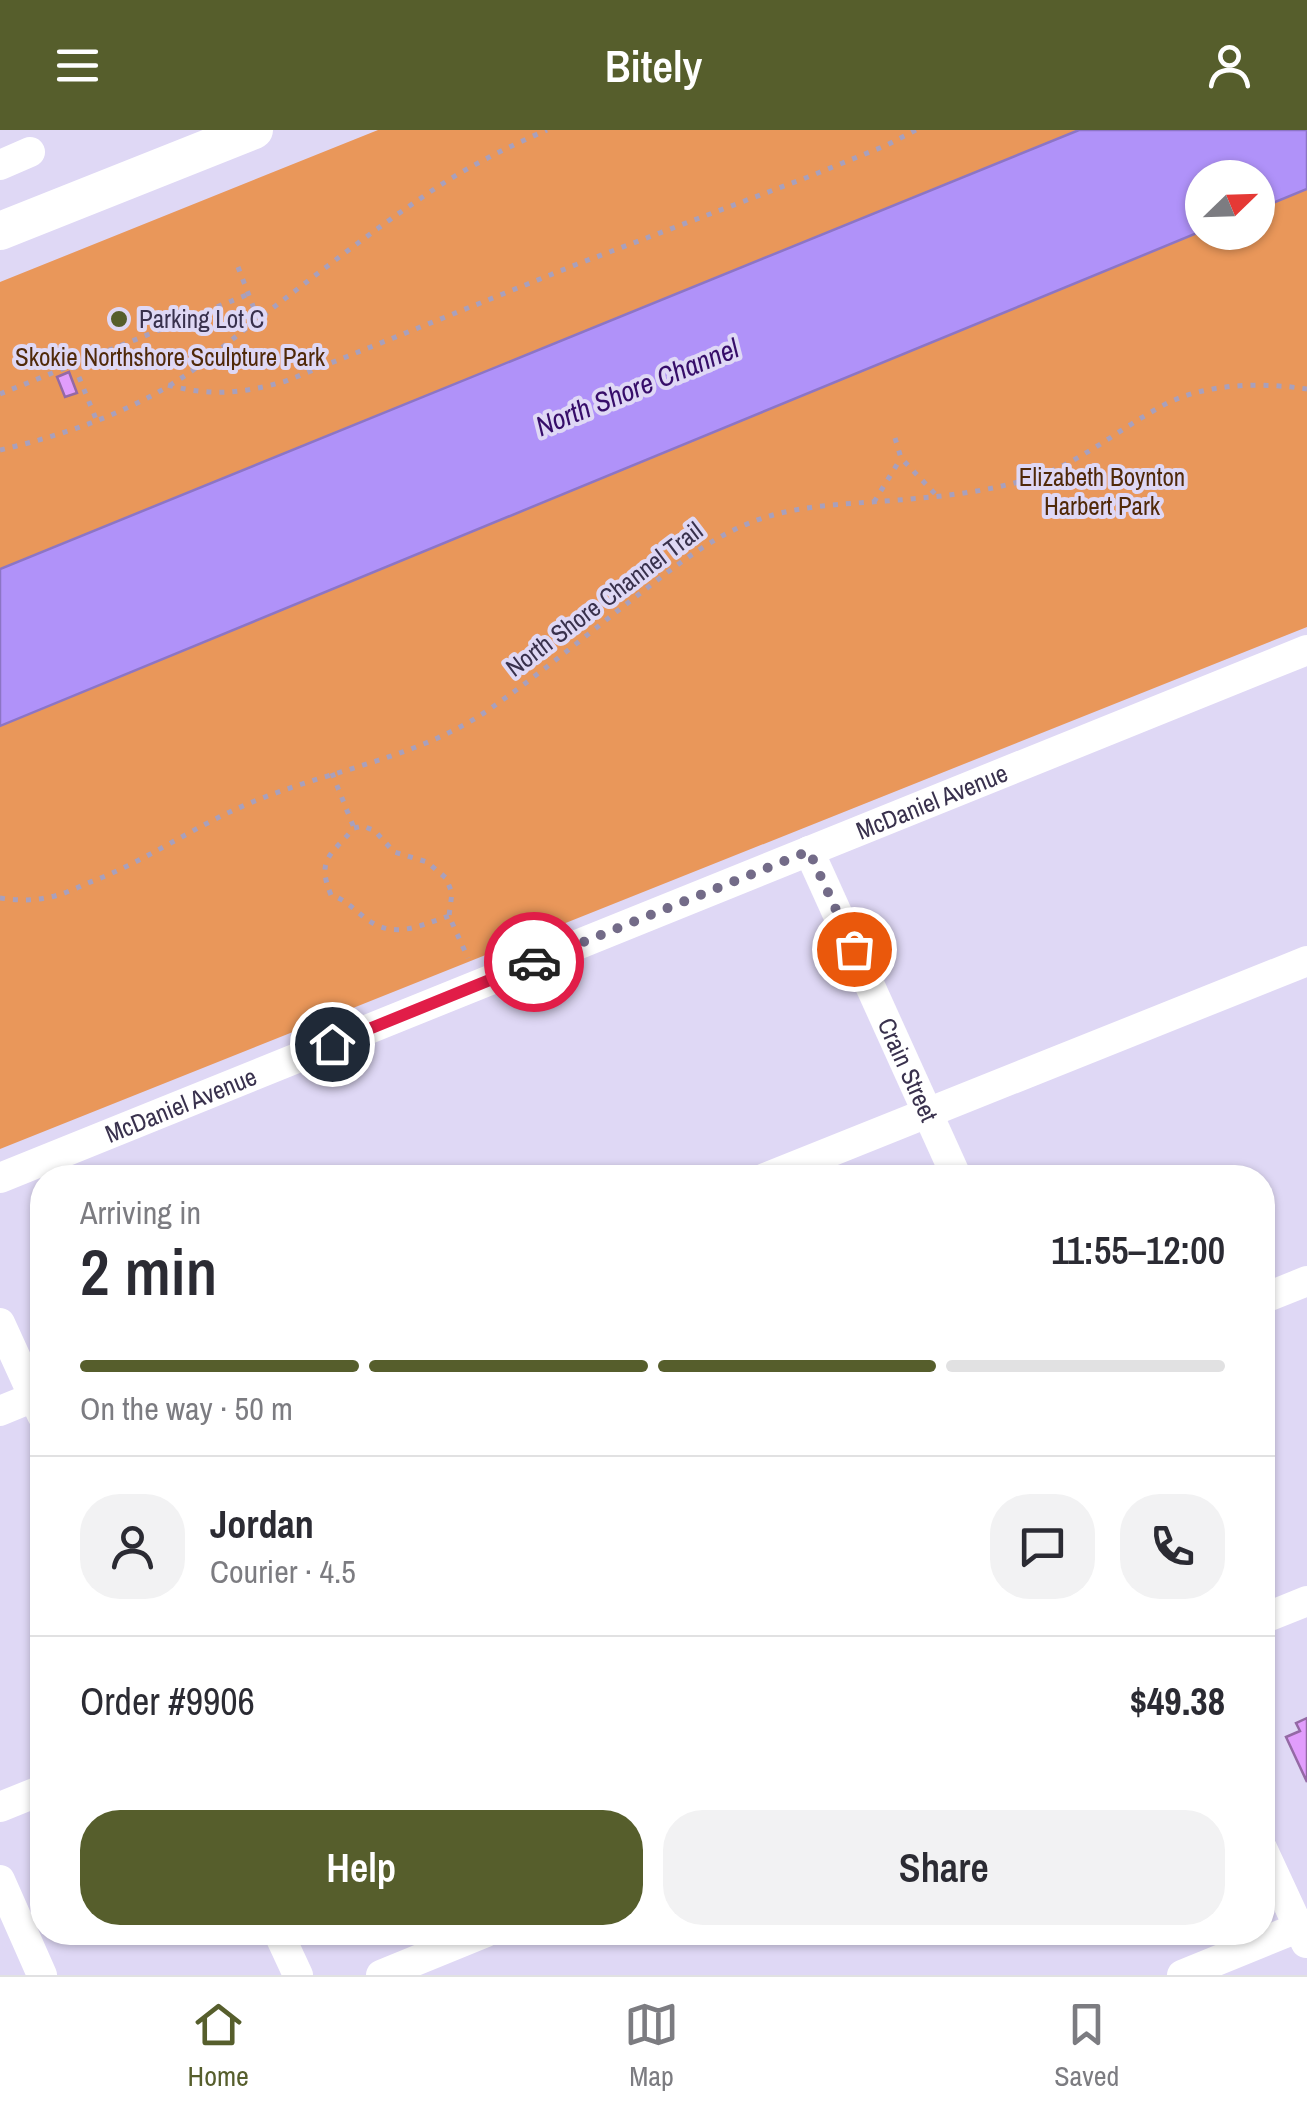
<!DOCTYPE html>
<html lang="en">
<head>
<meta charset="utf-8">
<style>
	body { margin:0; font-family:"Archivo Narrow",sans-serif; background:#f2f2f3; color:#2b2b33; height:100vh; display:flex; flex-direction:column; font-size:38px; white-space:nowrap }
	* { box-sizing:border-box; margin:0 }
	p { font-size:32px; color:#7c7c81 }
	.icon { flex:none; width:55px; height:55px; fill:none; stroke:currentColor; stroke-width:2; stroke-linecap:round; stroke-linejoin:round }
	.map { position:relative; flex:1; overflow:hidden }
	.side { position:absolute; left:30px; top:1035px; width:1245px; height:780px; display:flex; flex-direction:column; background:#fff; border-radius:40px; box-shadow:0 2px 8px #0004 }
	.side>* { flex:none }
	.needle { width:65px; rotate:67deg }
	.buttons { position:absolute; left:1185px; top:30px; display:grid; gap:20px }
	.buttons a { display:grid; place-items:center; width:90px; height:90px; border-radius:50%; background:#fff; box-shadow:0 2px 8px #0004; font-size:50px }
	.pin { position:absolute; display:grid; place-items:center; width:85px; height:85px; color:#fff; margin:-42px; border:5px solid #fff; border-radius:50%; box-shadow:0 2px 10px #0007 }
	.courier { position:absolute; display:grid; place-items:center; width:100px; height:100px; margin:-50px; border:8px solid #e11d48; border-radius:50%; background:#fff; color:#222; box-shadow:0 2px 12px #0007 }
	.overview em { font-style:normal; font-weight:600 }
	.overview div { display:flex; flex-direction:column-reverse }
	.overview { display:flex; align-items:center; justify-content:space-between; height:170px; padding:0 50px }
	h1 { font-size:65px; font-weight:600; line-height:75px }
	.bar { display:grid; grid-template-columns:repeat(4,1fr); gap:15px 10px; align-content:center; height:120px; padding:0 50px }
	.bar i { height:12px; border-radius:8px; background:#e1e1e2 }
	.bar .current { background:#565e2c }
	.bar p { grid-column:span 4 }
	.line { display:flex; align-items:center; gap:25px; padding:0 50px; border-top:2px solid #e1e1e2 }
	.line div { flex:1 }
	.round { display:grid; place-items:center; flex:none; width:105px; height:105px; border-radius:40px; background:#f2f2f3 }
	.button { display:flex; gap:20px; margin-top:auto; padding:20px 50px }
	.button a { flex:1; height:115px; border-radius:40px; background:#565e2c; color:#fff; font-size:40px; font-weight:600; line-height:115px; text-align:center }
	.button a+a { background:#f2f2f3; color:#2b2b33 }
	header { display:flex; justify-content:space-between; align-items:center; height:130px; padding:0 50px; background:#565e2c; color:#fff; font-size:45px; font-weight:600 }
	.menu { display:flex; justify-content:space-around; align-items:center; height:140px; border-top:2px solid #e1e1e2; background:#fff; font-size:28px; color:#7c7c81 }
	.menu a { display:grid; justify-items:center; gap:5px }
	.menu .current { color:#565e2c }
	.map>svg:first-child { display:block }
	.green { fill:#e9975a }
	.water { fill:#b092f9; stroke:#8c75c5; stroke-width:2.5 }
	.building { fill:#e19dfc; stroke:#9469a5; stroke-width:2.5 }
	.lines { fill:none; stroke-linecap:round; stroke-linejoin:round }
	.path { stroke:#a8a0bd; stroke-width:5; stroke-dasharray:5 8; stroke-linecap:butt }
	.minor { stroke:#fff; stroke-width:30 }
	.major { stroke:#fff; stroke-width:38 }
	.done { stroke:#736b88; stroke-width:10; stroke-dasharray:0 18 }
	.route { stroke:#e11d48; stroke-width:12 }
	.poi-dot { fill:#565e2c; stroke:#dfd8f5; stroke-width:4 }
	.labels { text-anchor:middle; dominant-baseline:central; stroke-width:8; stroke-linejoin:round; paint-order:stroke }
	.poi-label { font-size:25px; fill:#39314d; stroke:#dfd8f5; text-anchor:start }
	.park-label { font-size:25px; fill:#502909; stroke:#dfd8f5 }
	.street-label { font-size:25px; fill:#39314d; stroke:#dfd8f5 }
	.water-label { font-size:28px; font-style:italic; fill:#360d69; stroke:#dfd8f5 }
</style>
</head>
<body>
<header><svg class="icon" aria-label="menu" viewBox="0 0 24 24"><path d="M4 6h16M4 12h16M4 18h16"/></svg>Bitely<svg class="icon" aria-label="person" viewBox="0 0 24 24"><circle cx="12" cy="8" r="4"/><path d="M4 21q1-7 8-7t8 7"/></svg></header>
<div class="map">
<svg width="1307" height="1845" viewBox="0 0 1307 1845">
	<rect width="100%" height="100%" fill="#dfd8f5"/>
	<path class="green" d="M378,0H1079L0,439V152Z
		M1307,59V497L0,1019V596L1202,101L1258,102V79Z"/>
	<path class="water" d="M1079,0H1307V59L1258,79V48H1202V101L0,596V439Z"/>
	<path class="building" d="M69,242L77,263L65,267L57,247Z
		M1307,1588V1652L1286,1607L1300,1601L1296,1593Z"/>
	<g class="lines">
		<path class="path" d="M238,137L258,189
			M74,235L96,289
			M168,255C212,267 244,263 286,251L575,135L808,47L887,15L916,0
			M0,264L249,164
			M895,308L901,328L938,367
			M0,320C65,305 134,281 189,243C214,225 237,205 261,187C320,142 378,96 439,56C473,34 510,16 547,0
			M874,372L901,328
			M332,643L354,698
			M0,768C15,770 31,771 45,768C60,766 74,759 88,753C145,732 194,696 250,673C331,639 422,628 494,576C544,541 590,502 638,465C673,438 710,408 752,392C790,377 830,375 871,372C928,368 995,363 1049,342C1089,325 1122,298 1160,277C1203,253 1259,252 1307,259
			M449,786C418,796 394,810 365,788C354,779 344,769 331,765C316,729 331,725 354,698L363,696L375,701L394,722L427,732L446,748L452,763L449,786L468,828"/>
		<g class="minor">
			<path d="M0,35L30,22"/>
			<path id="s1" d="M809,721L957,1048"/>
			<path id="s2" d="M0,1048L1307,520"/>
			<path d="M765,1048L1307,831"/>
			<path d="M1262,1169L1307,1151"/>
			<path d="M0,1193L42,1285"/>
			<path d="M0,1281L34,1267"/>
			<path d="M1262,1489L1307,1471"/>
			<path d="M0,1677L42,1660"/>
			<path d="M1262,1718L1306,1813"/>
			<path d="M0,1750L42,1845"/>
			<path d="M278,1802L298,1845"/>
			<path d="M381,1845L486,1802"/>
			<path d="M1182,1845L1307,1794"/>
		</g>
		<path class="major" d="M0,101L254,0"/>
	</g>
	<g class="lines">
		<path class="done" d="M534,832L809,721L854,819"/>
		<path class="route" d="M332,914L534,832"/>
	</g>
	<circle class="poi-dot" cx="119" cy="189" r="10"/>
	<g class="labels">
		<g class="poi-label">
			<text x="139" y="189">Parking Lot C</text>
		</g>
		<g class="park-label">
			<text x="170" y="227">Skokie Northshore Sculpture Park</text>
			<text x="1102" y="347">Elizabeth Boynton<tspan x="1102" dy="29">Harbert Park</tspan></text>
		</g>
		<g class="street-label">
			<text transform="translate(604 469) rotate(-37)">North Shore Channel Trail</text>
			<text stroke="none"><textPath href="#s2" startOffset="1005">McDaniel Avenue</textPath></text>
			<text stroke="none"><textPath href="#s1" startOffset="240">Crain Street</textPath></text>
			<text stroke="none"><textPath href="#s2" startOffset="195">McDaniel Avenue</textPath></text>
		</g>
		<g class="water-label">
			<text transform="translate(637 257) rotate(-22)">North Shore Channel</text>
		</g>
	</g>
</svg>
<div class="buttons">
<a><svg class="needle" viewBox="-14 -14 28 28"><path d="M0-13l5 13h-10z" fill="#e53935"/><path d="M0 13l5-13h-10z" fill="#7c7c81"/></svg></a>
</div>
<div class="pin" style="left:854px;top:819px;background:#ea580c"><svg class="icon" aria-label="bag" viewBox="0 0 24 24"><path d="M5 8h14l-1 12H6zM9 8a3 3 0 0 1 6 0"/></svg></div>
<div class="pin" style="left:332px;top:914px;background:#1f2937"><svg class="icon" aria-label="home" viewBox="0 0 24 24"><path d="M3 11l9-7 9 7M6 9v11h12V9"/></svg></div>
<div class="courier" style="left:534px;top:832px"><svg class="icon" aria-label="car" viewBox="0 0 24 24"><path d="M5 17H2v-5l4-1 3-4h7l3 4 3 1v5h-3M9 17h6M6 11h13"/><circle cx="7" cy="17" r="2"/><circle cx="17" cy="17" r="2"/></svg></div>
<section class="side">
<div class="overview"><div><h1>2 min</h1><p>Arriving in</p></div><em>11:55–12:00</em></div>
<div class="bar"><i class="current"></i><i class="current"></i><i class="current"></i><i></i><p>On the way · 50 m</p></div>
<div class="line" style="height:180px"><a class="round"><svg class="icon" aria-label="person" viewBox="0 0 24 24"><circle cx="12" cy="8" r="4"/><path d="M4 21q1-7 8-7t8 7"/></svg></a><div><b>Jordan</b><p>Courier · 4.5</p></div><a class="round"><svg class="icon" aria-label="chat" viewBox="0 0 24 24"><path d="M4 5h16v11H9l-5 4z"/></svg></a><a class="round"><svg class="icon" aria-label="phone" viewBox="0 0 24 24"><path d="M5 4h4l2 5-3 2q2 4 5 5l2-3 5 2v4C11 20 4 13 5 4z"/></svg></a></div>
<div class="line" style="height:130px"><div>Order #9906</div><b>$49.38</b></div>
<div class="button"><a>Help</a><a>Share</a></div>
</section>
</div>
<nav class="menu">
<a class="current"><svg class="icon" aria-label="home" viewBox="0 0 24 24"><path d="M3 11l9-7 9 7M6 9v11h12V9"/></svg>Home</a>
<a><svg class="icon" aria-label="map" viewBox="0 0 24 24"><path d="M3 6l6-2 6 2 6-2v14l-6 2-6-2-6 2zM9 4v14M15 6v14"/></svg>Map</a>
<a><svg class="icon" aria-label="saved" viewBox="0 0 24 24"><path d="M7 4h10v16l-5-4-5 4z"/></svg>Saved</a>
</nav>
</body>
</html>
